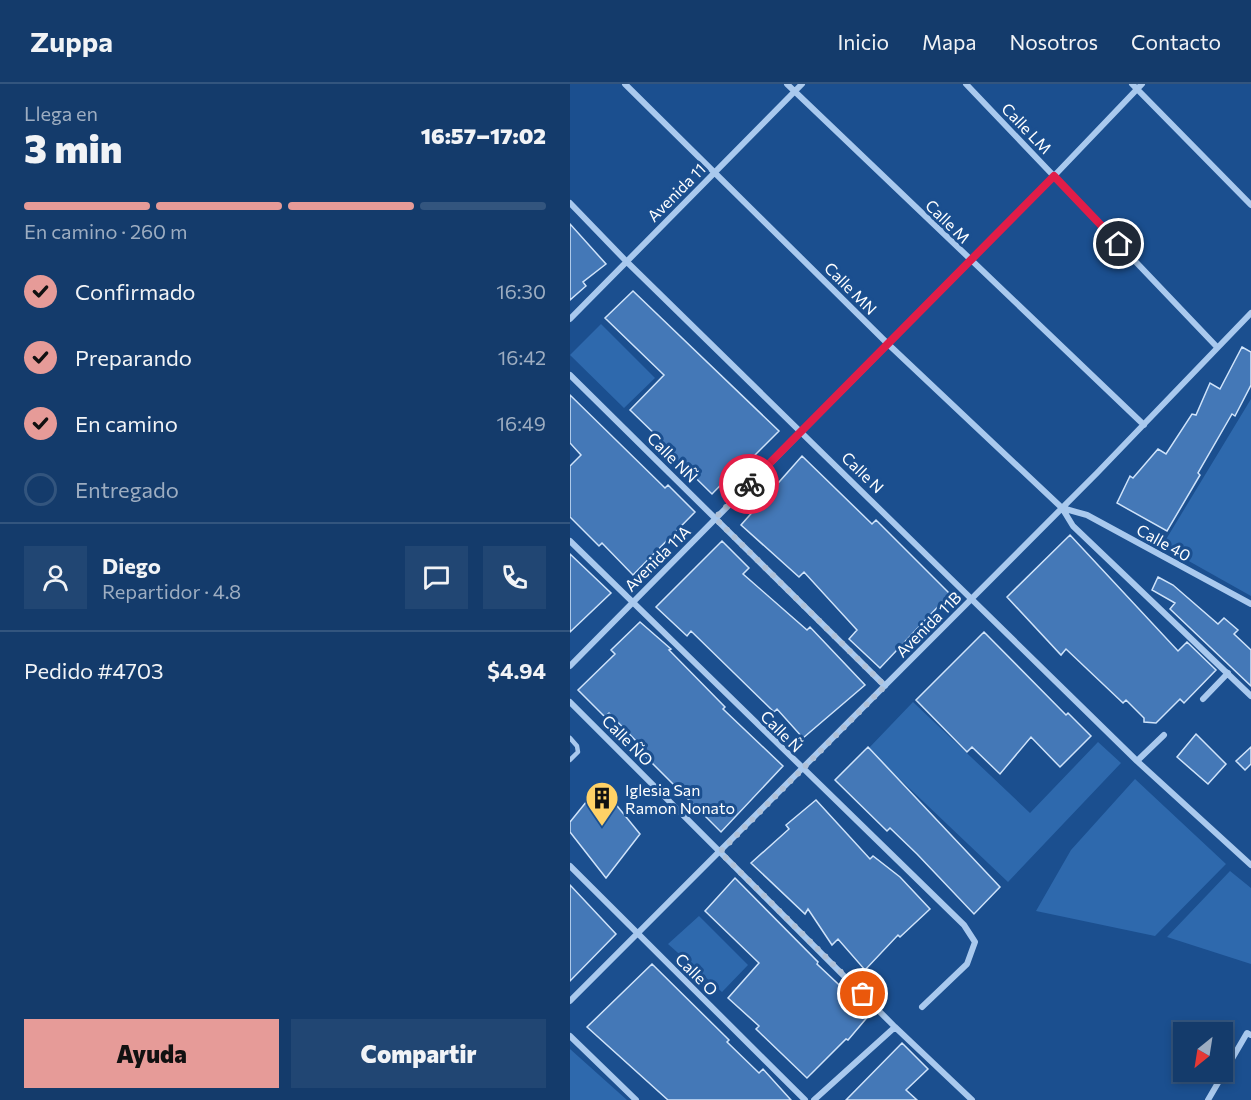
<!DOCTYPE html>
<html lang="es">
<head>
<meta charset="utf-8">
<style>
	body { margin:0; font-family:Commissioner,sans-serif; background:#214673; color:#f1f3f6; height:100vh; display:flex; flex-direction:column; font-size:22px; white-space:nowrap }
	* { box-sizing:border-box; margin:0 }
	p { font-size:20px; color:#9dadc1 }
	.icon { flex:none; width:33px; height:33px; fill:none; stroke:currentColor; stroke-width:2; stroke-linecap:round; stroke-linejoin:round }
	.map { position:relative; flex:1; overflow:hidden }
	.details { display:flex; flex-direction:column; background:#143b6b; width:570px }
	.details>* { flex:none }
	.needle { width:39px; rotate:210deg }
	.controls { position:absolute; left:603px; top:938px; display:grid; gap:12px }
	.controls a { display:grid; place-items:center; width:60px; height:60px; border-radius:0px; background:#143b6b; box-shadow:0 3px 9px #0003,0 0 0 2px #33557e; font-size:30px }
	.pin { position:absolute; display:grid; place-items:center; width:51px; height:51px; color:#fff; margin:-26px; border:3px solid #fff; border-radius:50%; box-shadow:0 2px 6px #0007 }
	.courier { position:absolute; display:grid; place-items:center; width:60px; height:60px; margin:-30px; border:4px solid #e11d48; border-radius:50%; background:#fff; color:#222; box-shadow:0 2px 8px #0007 }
	.head em { font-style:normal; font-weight:800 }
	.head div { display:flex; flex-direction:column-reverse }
	.head { display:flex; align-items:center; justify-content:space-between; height:102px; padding:0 24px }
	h1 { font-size:39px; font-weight:800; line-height:45px }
	.bar { display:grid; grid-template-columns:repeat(4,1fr); gap:9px 6px; align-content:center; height:72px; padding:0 24px }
	.bar i { height:8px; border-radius:4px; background:#33557e }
	.bar .active { background:#e69b98 }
	.bar p { grid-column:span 4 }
	.line { display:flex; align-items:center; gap:15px; padding:0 24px; border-top:2px solid #33557e }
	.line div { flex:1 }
	.round { display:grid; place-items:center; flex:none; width:63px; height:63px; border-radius:0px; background:#214673 }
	ol { padding:0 24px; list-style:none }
	li { display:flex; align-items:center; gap:18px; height:66px }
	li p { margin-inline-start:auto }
	li .icon { padding:6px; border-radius:50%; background:#e69b98; color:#111; stroke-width:4 }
	li:last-child { color:#9dadc1 }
	li i { width:33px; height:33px; border:3px solid #33557e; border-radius:50% }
	.button { display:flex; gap:12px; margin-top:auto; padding:12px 24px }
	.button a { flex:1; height:69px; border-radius:0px; background:#e69b98; color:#111; font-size:24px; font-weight:800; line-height:69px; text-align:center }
	.button a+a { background:#214673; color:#f1f3f6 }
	header { display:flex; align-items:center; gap:36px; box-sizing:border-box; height:84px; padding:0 30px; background:#143b6b; border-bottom:2px solid #33557e }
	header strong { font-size:28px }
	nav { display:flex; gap:33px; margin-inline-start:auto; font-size:21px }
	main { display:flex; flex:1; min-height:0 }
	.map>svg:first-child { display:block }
	.green { fill:#2e69ad }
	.building { fill:#4478b7; stroke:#cfe3fa; stroke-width:1.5 }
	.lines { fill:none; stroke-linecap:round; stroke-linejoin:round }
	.service { stroke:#a9c9ee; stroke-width:4.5 }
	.minor { stroke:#a9c9ee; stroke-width:6 }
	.done { stroke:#afc1d8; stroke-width:6; stroke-dasharray:0 10.8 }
	.route { stroke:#e11d48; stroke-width:8 }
	.labels { text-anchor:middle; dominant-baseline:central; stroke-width:6; stroke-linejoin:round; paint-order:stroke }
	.street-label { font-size:16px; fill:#fff; stroke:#1b4f8f }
	.poi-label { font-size:16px; fill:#fff; stroke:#1b4f8f; text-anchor:start }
</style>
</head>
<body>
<header>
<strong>Zuppa</strong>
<nav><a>Inicio</a><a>Mapa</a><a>Nosotros</a><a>Contacto</a></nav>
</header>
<main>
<section class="details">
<div class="head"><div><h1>3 min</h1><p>Llega en</p></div><em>16:57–17:02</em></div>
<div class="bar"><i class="active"></i><i class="active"></i><i class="active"></i><i></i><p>En camino · 260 m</p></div>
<ol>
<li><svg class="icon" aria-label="check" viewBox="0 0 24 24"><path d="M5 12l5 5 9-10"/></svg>Confirmado<p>16:30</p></li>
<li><svg class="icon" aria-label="check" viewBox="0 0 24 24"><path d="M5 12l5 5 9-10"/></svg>Preparando<p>16:42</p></li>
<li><svg class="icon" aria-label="check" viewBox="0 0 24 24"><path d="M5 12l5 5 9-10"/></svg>En camino<p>16:49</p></li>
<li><i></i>Entregado</li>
</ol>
<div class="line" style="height:108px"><a class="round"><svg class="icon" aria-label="person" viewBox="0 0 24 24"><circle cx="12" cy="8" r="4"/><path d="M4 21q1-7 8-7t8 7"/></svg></a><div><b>Diego</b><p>Repartidor · 4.8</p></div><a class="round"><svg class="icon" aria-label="chat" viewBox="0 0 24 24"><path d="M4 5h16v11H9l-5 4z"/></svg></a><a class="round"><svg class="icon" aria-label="phone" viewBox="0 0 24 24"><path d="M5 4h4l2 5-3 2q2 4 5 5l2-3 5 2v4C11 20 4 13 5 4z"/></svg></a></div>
<div class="line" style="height:78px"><div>Pedido #4703</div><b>$4.94</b></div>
<div class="button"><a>Ayuda</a><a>Compartir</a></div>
</section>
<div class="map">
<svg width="681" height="1016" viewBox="0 0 681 1016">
	<rect width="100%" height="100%" fill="#1b4f8f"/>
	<path class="green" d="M31,240L85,294L54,324L0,271Z
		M681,315V512L592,462Z
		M343,618L460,729L528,658L551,679L438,798L298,665Z
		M565,695L656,780L585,852L466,827L501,766Z
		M660,787L681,804V880L597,853Z
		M129,832L178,881L152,908L98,860Z
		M0,965L57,1016H0Z"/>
	<path class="building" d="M0,140L36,180L13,198L16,202L0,216Z
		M63,207L209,347L181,375L178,373L142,410L90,359L92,357L60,326L94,291L35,234Z
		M672,263L681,268V301L665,332L662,330L628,389L630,391L597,447L547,419L560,392L563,394L588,365L596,370L622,330L626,331L640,299L650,305Z
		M0,311L95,404L98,401L125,428L63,491L32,459L29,462L0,433V382L11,371L0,359Z
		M232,372L302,440L306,436L380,510L310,584L279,555L287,546L234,488L229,493L171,441Z
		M500,451L608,567L617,558L646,586L614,619L610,615L586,639L574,638V634L556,616L553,619L496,565L491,571L437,513Z
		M152,457L179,484L173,490L237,546L240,543L295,601L233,654L207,625L204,628L121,547L117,552L86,523Z
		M0,470L41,509L0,548Z
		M588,493L603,501L648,540L654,534L668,546L664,550L681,566V602L600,525L605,519L582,506Z
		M70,538L101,565L99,566L155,623L153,625L213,682L151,748L65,662L68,659L39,629L35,633L8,606L45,570L41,566Z
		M414,548L496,631L498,629L521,652L490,683L461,653L430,690L402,663L397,668L346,616Z
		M626,650L656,680L638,700L607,673Z
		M298,663L430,803L404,830L347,770L320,744L317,747L265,696Z
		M681,663V680L675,686L666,677Z
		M30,701L70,750L36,794L0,748V738Z
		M246,716L300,775L303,772L330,793L360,825L330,853L328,851L295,886L268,855L262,861L238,825L235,830L181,779L219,745L216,741Z
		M165,794L248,878L247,880L300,930L278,956L276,955L237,994L186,945L189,942L158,914L189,879L135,827Z
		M0,801L46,850L0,897Z
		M82,880L159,956L157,958L189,989L193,985L221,1016H98L17,943Z
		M332,959L358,985L336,1006L347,1016H276Z"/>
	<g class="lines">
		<path class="service" d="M0,654L7,662L8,668L0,676"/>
		<path class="minor" d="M55,0L318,260L492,424L503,442L681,612
			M217,0L574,341
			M396,0L647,263
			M562,0L681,121
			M0,119L56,177L567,677L681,781
			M0,235L232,0
			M0,291L315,602
			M492,424L517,431L681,520
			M0,457L394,841L405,858L397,880L352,923
			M0,582L484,92L572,0
			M633,615L658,589
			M0,618L325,943L402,1016
			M567,677L594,651
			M0,782L235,1016
			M0,917L527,389L681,229
			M0,952L66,1016
			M244,1016L325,943
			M638,1016L677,949L681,951"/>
	</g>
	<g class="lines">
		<path class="done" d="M179,400L145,434L315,602L150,768L293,910"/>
		<path class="route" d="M179,400L484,92L549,160"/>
	</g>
	<defs>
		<symbol id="building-pin" viewBox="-11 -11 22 30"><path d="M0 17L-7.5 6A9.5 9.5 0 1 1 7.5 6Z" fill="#ffd166" stroke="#1b4f8f"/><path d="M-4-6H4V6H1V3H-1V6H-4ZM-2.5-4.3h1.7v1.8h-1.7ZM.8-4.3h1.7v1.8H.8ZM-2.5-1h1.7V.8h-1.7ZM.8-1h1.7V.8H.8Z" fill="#111"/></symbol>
	</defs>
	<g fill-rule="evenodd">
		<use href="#building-pin" x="13" y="695" width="38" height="52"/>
	</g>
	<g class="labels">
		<g class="street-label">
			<text transform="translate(457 44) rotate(46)">Calle LM</text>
			<text transform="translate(106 108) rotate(-45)">Avenida 11</text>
			<text transform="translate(378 137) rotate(44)">Calle M</text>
			<text transform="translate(281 204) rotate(45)">Calle MN</text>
			<text transform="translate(103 373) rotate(45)">Calle NÑ</text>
			<text transform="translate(293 388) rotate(44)">Calle N</text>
			<text transform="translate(594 458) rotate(29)">Calle 40</text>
			<text transform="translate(87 474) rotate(-45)">Avenida 11A</text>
			<text transform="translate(358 540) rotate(-45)">Avenida 11B</text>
			<text transform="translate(212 647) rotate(45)">Calle Ñ</text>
			<text transform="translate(58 656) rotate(45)">Calle ÑO</text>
			<text transform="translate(127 890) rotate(45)">Calle O</text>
		</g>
		<g class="poi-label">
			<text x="55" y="705">Iglesia San<tspan x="55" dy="18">Ramon Nonato</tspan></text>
		</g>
	</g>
</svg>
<div class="controls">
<a><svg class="needle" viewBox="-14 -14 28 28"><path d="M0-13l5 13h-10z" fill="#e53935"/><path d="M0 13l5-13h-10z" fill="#9dadc1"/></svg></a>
</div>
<div class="pin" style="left:293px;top:910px;background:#ea580c"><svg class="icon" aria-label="bag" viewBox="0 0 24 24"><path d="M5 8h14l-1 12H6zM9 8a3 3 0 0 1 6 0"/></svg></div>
<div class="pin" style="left:549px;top:160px;background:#1f2937"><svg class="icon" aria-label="home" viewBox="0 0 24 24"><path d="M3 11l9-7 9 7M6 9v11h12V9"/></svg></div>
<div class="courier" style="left:179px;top:400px"><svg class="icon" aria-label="bike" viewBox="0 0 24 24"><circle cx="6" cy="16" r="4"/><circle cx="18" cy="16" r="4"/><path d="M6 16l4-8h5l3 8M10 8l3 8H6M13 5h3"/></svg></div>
</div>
</main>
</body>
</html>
